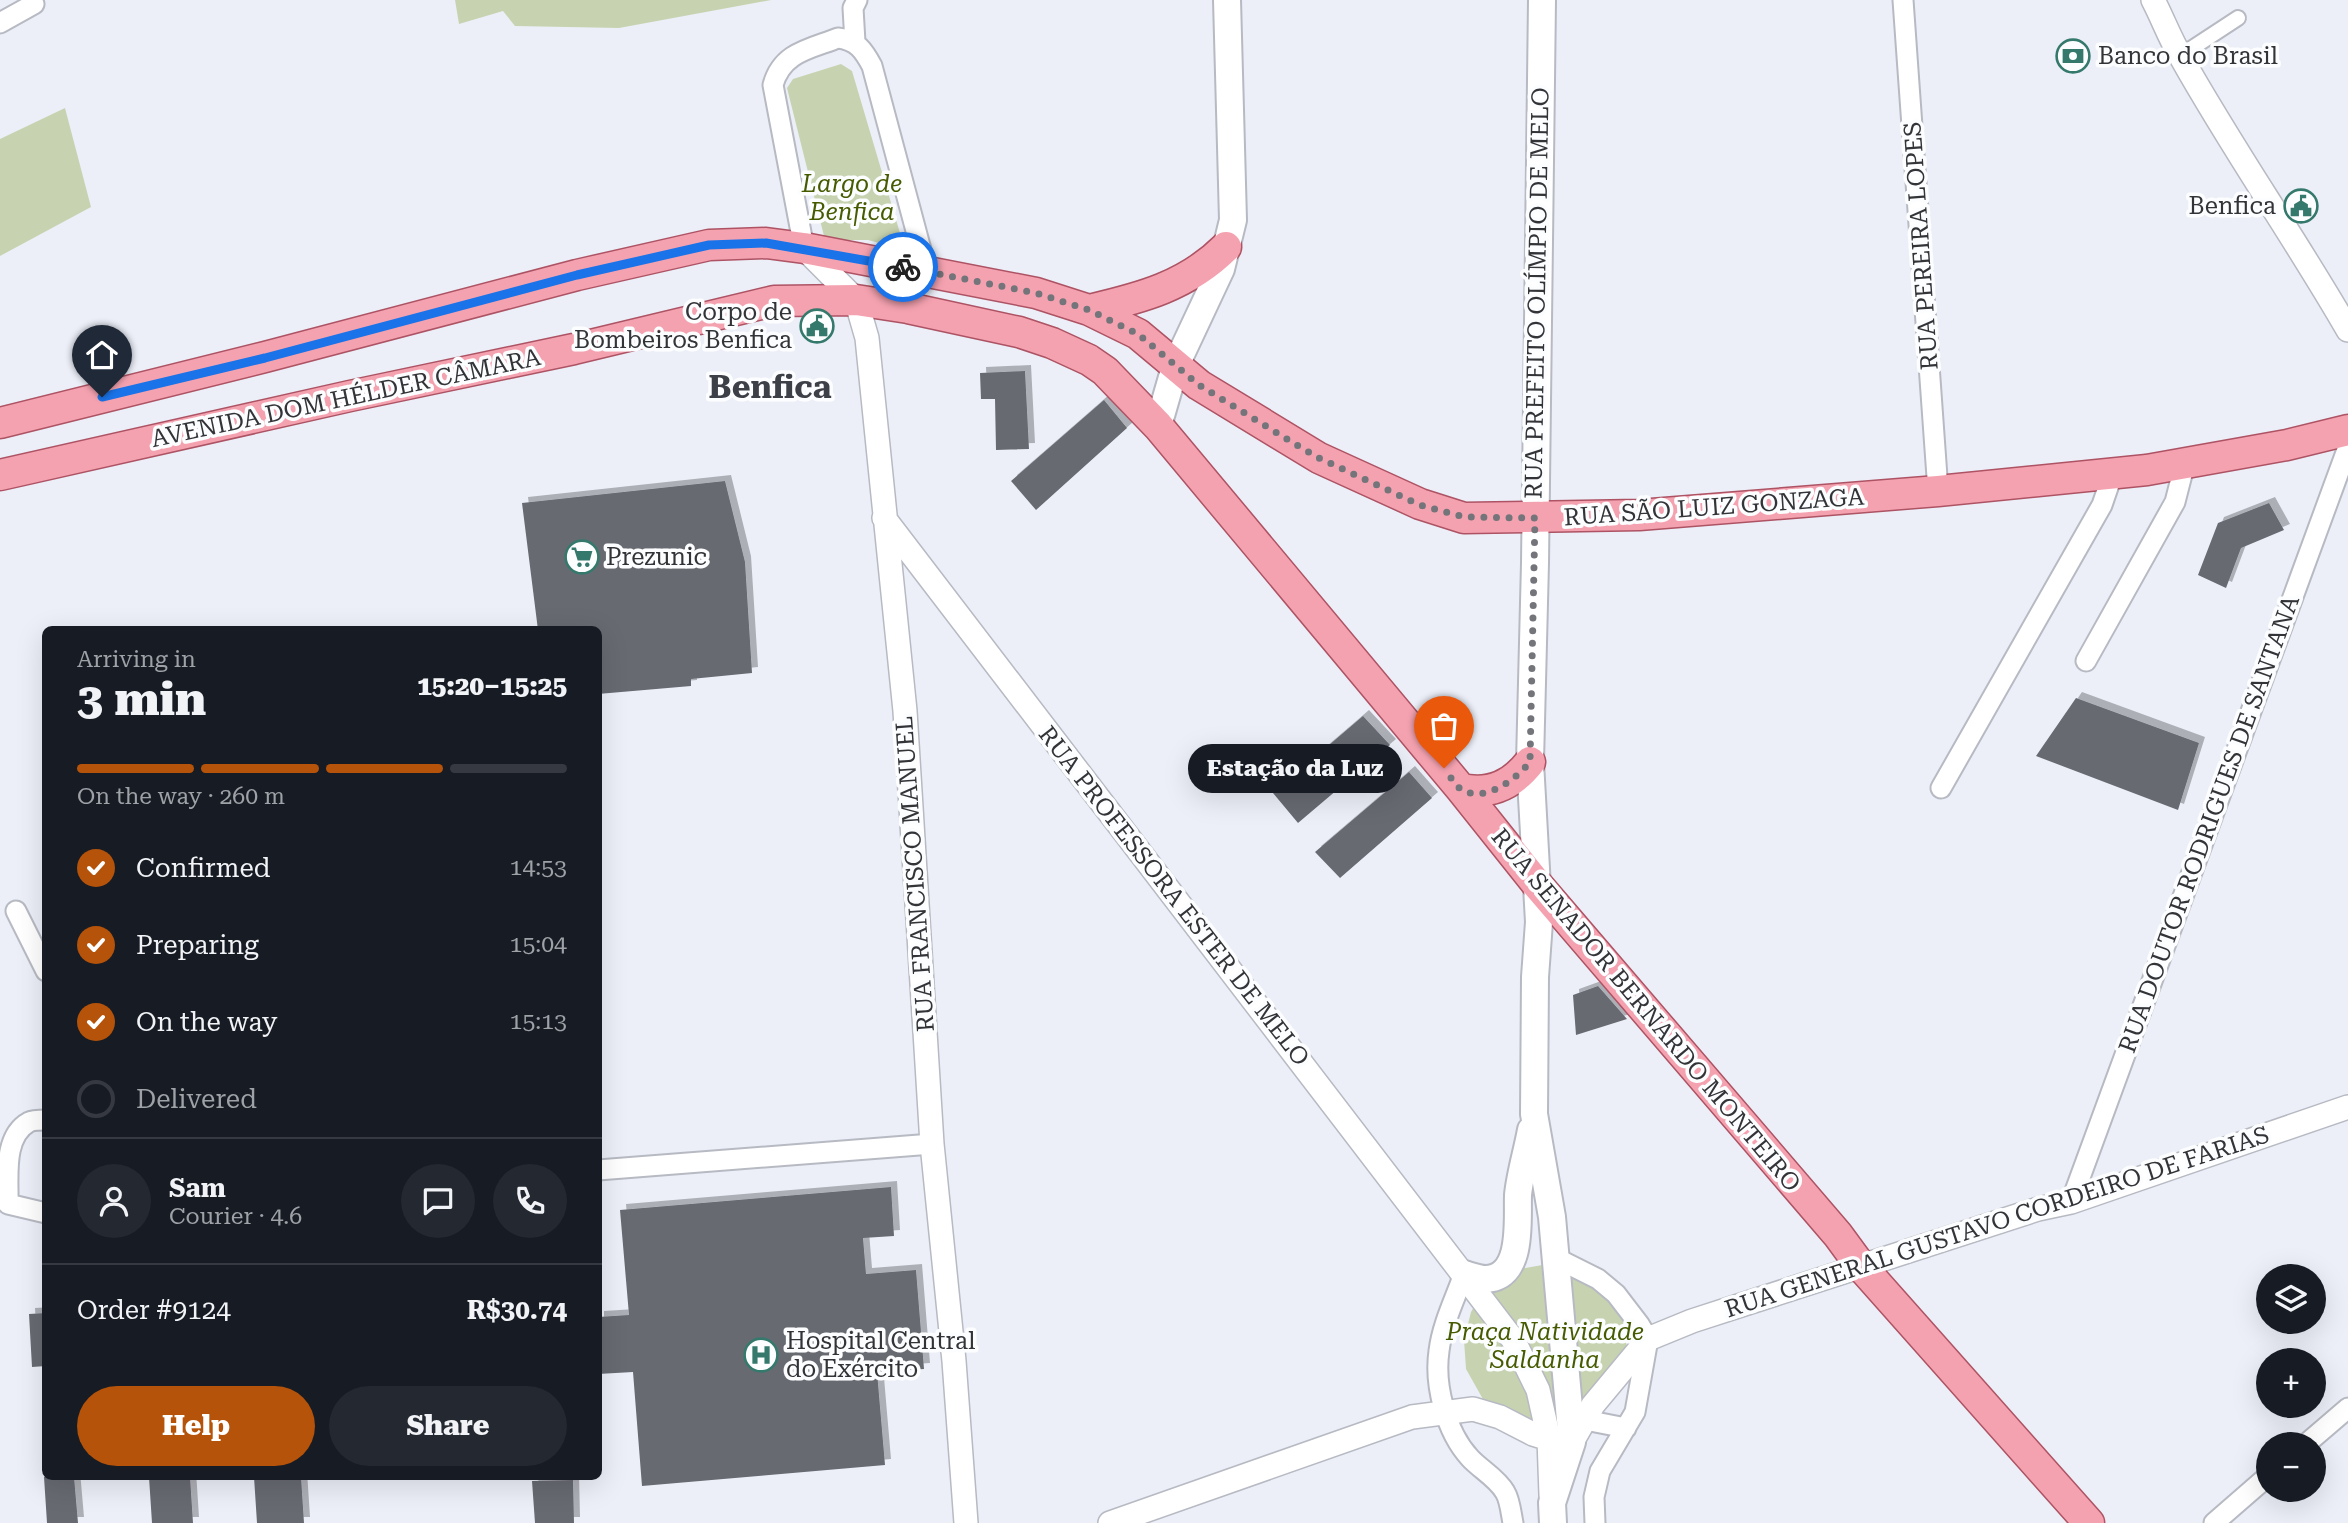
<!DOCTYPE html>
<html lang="en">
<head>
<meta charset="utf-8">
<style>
	body { margin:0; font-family:"Roboto Serif",serif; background:#242831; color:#f1f3f6; height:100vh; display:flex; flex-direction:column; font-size:26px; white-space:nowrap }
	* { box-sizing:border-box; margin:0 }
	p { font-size:23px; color:#9ea1a6 }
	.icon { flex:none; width:38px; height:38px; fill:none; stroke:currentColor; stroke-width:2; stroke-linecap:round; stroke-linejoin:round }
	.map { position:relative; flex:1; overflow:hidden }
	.drawer { position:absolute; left:42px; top:626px; width:560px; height:854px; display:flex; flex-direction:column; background:#171b24; border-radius:10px; box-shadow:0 7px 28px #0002 }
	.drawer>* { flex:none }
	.buttons { position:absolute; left:2256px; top:1264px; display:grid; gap:14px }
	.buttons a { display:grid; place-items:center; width:70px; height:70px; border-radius:50%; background:#171b24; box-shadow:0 7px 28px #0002; font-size:35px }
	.pin { position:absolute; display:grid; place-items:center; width:60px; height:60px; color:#fff; margin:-72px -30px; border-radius:50% 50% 50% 0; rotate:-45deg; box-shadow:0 0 7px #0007 }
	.pin .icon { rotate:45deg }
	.courier { position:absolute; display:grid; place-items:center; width:70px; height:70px; margin:-35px; border:5px solid #1a73e8; border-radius:50%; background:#fff; color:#222; box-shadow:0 2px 9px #0007 }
	.bubble { position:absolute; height:49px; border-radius:24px; background:#171b24; box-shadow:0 7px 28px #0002; font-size:23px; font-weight:800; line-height:49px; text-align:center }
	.overview em { font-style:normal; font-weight:800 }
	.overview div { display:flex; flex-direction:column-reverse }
	.overview { display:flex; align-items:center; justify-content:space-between; height:119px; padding:0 35px }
	h1 { font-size:46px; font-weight:800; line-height:52px }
	.bar { display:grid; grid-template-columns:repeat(4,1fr); gap:10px 7px; align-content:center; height:84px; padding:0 35px }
	.bar i { height:9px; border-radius:5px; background:#363941 }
	.bar .on { background:#b45309 }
	.bar p { grid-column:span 4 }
	.line { display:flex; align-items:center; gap:18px; padding:0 35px; border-top:2px solid #363941 }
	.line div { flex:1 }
	.round { display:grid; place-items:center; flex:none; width:74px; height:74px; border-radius:37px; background:#242831 }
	ol { padding:0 35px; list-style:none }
	li { display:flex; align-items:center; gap:21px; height:77px }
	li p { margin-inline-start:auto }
	li .icon { padding:7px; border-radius:50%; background:#b45309; color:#fff; stroke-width:4 }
	li:last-child { color:#9ea1a6 }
	li i { width:38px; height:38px; border:4px solid #363941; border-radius:50% }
	.button { display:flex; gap:14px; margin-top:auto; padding:14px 35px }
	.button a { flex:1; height:80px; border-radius:42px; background:#b45309; color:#fff; font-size:28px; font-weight:800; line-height:80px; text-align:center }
	.button a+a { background:#242831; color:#f1f3f6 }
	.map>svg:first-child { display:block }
	.green { fill:#c7d3b0 }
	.building { fill:#686a72; filter:url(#shadow) }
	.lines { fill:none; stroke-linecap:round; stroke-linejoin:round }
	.pedestrian-casing { stroke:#b7bac3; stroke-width:18 }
	.minor-casing { stroke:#b7bac3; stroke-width:23 }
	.tertiary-casing { stroke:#b7bac3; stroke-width:26 }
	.secondary-casing { stroke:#b7bac3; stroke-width:30 }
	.primary-casing { stroke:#ad5364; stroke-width:33 }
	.pedestrian { stroke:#fff; stroke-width:14 }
	.minor { stroke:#fff; stroke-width:19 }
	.tertiary { stroke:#fff; stroke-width:23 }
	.secondary { stroke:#fff; stroke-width:26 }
	.primary { stroke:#f5a2b0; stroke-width:30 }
	.done { stroke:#74757b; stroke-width:7; stroke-dasharray:0 12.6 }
	.route { stroke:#1a73e8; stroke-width:9 }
	.labels { text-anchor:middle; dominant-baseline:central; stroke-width:7; stroke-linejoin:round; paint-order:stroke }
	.poi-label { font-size:24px; fill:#333438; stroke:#fcfdfe; text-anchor:start }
	.park-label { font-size:24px; font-style:italic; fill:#465b00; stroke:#fcfdfe }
	.street-label { font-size:24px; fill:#333438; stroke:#fcfdfe }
	.district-label { font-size:32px; font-weight:bold; fill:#3e4048; stroke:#fcfdfe }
</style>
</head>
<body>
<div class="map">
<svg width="2348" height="1523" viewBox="0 0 2348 1523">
	<defs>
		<filter id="shadow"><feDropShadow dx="6" dy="-6" stdDeviation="0" flood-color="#0004"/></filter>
	</defs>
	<rect width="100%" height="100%" fill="#eceff8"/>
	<path class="green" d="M455,0H771L619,28L515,26L503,11L459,24Z
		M841,64L852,71L905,250L868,240H825L787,88L793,79Z
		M65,108L91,207L0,256V139Z
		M1548,1264L1595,1281L1619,1309L1627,1334L1625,1364L1600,1407L1545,1428L1484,1401L1466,1369L1464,1340L1471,1312L1479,1298L1519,1269Z"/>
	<path class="building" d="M1025,371L1029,449L996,450L995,399H981L980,373Z
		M1104,400L1127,428L1036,510L1011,481Z
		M725,481L745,562L752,673L691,679V686L598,694V630H538L522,503Z
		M2269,503L2284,530L2241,548L2226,588L2198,575L2218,523Z
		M2076,698L2199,743L2178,810L2036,756Z
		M1363,716L1390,745L1298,823L1273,793Z
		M1409,772L1432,798L1340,878L1315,852Z
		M1598,986L1627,1019L1576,1035L1573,995Z
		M891,1187L894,1236L863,1238L866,1274L916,1270L924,1369L877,1372L885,1465L642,1486L633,1372L598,1374V1317L629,1315L620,1210Z
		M46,1313V1366L32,1367L29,1314Z
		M44,1477H74L78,1523H47Z
		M149,1477H190L193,1523H152Z
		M254,1477H301L304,1523H257Z
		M573,1480L574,1523H535L532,1481Z"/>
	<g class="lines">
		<defs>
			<path id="pedestrian" d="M2180,56L2238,18"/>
			<path id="minor" d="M1903,0L1938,491
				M0,23L34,4
				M855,42L853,8L857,0
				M804,248L773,85C782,52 810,49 838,38C857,40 864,51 872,66L927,272
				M2086,661L2175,502L2185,463
				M1941,788L2102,505L2113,473
				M16,911L46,971
				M46,1120C41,1120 33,1120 29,1122C2,1137 9,1179 8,1204L46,1213
				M598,1170L932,1144
				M2071,1202L2348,447
				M1554,1257L1598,1279L1616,1294L1639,1324L1648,1339L1635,1412L1600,1471L1594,1497L1595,1523
				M1464,1274C1455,1299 1442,1325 1439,1351C1434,1385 1446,1432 1470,1458C1480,1469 1497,1478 1505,1492C1510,1500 1511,1513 1513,1523
				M1585,1420L1626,1428
				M2306,1444L2348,1408
				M2214,1523L2268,1476"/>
			<path id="tertiary" d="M2153,0C2163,19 2170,39 2181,57C2233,150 2295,238 2348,330
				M804,248L856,300L867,338L905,711L932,1144L954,1361L966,1523
				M884,518L1514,1341L1538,1390L1549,1439L1551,1495
				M1572,1442L1593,1405L1648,1339L1692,1321L2038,1209L2071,1202L2348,1107
				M1110,1523L1412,1417L1473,1409L1500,1417L1533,1434L1549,1439"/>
			<path id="secondary" d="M1542,0L1535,563L1530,762L1539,922L1535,977L1534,1114L1552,1217L1572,1442L1552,1503L1553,1523
				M1158,426L1175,367L1221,269L1233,220L1227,0
				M1464,1274C1471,1276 1479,1279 1486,1279C1524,1277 1517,1220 1518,1195C1520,1174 1527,1152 1531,1130"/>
			<path id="primary" d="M1089,310C1141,298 1187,286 1226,247
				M0,423L265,357L577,275L709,245L766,243L804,248L1036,293L1089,310L1138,334L1199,385L1319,458L1420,504L1464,518L1639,515L1938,491L2147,470L2287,445L2348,430
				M0,475L350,396L574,349L774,301L856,300L908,308L1019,332L1052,343L1089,360L1105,371L1158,426L1461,789L1536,883L1838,1235L1860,1265L2089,1523
				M1461,789C1491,795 1512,785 1530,762"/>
		</defs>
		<use href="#pedestrian" class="pedestrian-casing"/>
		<use href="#minor" class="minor-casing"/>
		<use href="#tertiary" class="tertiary-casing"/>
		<use href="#secondary" class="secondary-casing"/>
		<use href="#primary" class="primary-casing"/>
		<use href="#pedestrian" class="pedestrian"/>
		<use href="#minor" class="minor"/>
		<use href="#tertiary" class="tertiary"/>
		<use href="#secondary" class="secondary"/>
		<use href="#primary" class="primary"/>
	</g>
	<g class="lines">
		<path class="done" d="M903,267L1036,293L1089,310L1138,334L1199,385L1295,444L1319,458L1420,505L1464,517L1535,518L1530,762C1516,779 1486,803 1462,790C1455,786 1449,774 1444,768"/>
		<path class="route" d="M102,397L265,358L577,275L709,245L766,243L903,267"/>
	</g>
	<defs>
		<symbol id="bank-ring" viewBox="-11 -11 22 22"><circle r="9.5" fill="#fcfdfe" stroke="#35796d" stroke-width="1.5"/><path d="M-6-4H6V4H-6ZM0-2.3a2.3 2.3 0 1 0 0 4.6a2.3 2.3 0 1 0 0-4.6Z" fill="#35796d"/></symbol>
		<symbol id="civic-ring" viewBox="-11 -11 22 22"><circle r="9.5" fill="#fcfdfe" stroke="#35796d" stroke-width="1.5"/><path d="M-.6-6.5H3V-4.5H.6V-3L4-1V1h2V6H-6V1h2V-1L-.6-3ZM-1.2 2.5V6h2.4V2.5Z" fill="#35796d"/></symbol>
		<symbol id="supermarket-ring" viewBox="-11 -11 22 22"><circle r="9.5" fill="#fcfdfe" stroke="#35796d" stroke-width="1.5"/><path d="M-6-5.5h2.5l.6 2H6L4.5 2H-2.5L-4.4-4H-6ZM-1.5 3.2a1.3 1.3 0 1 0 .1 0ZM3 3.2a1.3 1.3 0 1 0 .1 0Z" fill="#35796d"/></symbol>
		<symbol id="hospital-ring" viewBox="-11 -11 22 22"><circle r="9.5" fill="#fcfdfe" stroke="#35796d" stroke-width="1.5"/><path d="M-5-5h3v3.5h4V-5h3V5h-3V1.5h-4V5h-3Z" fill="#35796d"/></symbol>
	</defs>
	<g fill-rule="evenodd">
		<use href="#bank-ring" x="2054" y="37" width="38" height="38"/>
		<use href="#civic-ring" x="2282" y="187" width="38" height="38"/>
		<use href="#civic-ring" x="798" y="307" width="38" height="38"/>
		<use href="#supermarket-ring" x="563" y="538" width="38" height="38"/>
		<use href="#hospital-ring" x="742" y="1336" width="38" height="38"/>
	</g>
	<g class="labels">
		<g class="poi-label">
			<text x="2098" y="56">Banco do Brasil</text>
			<text x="2276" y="206" text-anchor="end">Benfica</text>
			<text x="792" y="312" text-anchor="end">Corpo de<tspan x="792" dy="28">Bombeiros Benfica</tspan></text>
			<text x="606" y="557">Prezunic</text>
			<text x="786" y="1341">Hospital Central<tspan x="786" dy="28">do Exército</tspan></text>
		</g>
		<g class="park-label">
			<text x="852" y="184">Largo de<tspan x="852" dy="28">Benfica</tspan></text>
			<text x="1545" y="1332">Praça Natividade<tspan x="1545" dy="28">Saldanha</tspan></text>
		</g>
		<g class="street-label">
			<text transform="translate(1921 246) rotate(-94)">RUA PEREIRA LOPES</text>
			<text transform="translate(1537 293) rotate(-89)">RUA PREFEITO OLÍMPIO DE MELO</text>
			<text transform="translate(346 398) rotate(-12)">AVENIDA DOM HÉLDER CÂMARA</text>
			<text transform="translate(1714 507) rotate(-4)">RUA SÃO LUIZ GONZAGA</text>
			<text transform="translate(2209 824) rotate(-70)">RUA DOUTOR RODRIGUES DE SANTANA</text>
			<text transform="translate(915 874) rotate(-94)">RUA FRANCISCO MANUEL</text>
			<text transform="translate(1174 896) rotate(52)">RUA PROFESSORA ESTER DE MELO</text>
			<text transform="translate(1646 1010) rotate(50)">RUA SENADOR BERNARDO MONTEIRO</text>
			<text transform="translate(1997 1222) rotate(-18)">RUA GENERAL GUSTAVO CORDEIRO DE FARIAS</text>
		</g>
		<g class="district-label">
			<text x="770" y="387">Benfica</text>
		</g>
	</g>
</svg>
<div class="buttons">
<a><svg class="icon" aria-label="layers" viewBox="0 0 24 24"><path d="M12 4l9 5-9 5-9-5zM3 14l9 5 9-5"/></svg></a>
<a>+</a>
<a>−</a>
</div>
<div class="pin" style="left:1444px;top:768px;background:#ea580c"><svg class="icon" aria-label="bag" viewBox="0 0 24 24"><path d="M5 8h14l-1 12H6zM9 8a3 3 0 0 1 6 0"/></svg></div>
<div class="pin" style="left:102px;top:397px;background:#1f2937"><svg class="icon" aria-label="home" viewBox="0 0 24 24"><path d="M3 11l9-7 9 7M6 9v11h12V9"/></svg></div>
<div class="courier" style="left:903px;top:267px"><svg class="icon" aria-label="bike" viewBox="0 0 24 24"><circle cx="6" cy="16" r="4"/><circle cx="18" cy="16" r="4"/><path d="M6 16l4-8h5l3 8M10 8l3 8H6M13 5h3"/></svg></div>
<div class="bubble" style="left:1188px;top:744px;width:214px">Estação da Luz</div>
<section class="drawer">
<div class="overview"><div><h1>3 min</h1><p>Arriving in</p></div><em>15:20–15:25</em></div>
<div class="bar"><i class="on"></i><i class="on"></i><i class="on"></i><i></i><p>On the way · 260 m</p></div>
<ol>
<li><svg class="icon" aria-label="check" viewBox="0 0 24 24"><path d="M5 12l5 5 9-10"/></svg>Confirmed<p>14:53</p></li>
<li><svg class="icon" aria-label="check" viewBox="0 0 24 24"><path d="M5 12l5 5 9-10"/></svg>Preparing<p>15:04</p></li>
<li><svg class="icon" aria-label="check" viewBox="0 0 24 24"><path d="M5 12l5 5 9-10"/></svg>On the way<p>15:13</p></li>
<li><i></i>Delivered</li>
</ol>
<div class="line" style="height:126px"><a class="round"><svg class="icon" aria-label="person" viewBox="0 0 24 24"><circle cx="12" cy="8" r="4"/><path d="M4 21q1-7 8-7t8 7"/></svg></a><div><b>Sam</b><p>Courier · 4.6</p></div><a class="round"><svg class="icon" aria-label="chat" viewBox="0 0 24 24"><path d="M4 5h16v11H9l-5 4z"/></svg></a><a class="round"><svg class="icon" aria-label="phone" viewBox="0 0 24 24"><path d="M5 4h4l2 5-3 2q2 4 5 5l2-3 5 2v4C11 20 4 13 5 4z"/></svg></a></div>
<div class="line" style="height:91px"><div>Order #9124</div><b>R$30.74</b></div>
<div class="button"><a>Help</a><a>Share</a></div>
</section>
</div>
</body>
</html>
